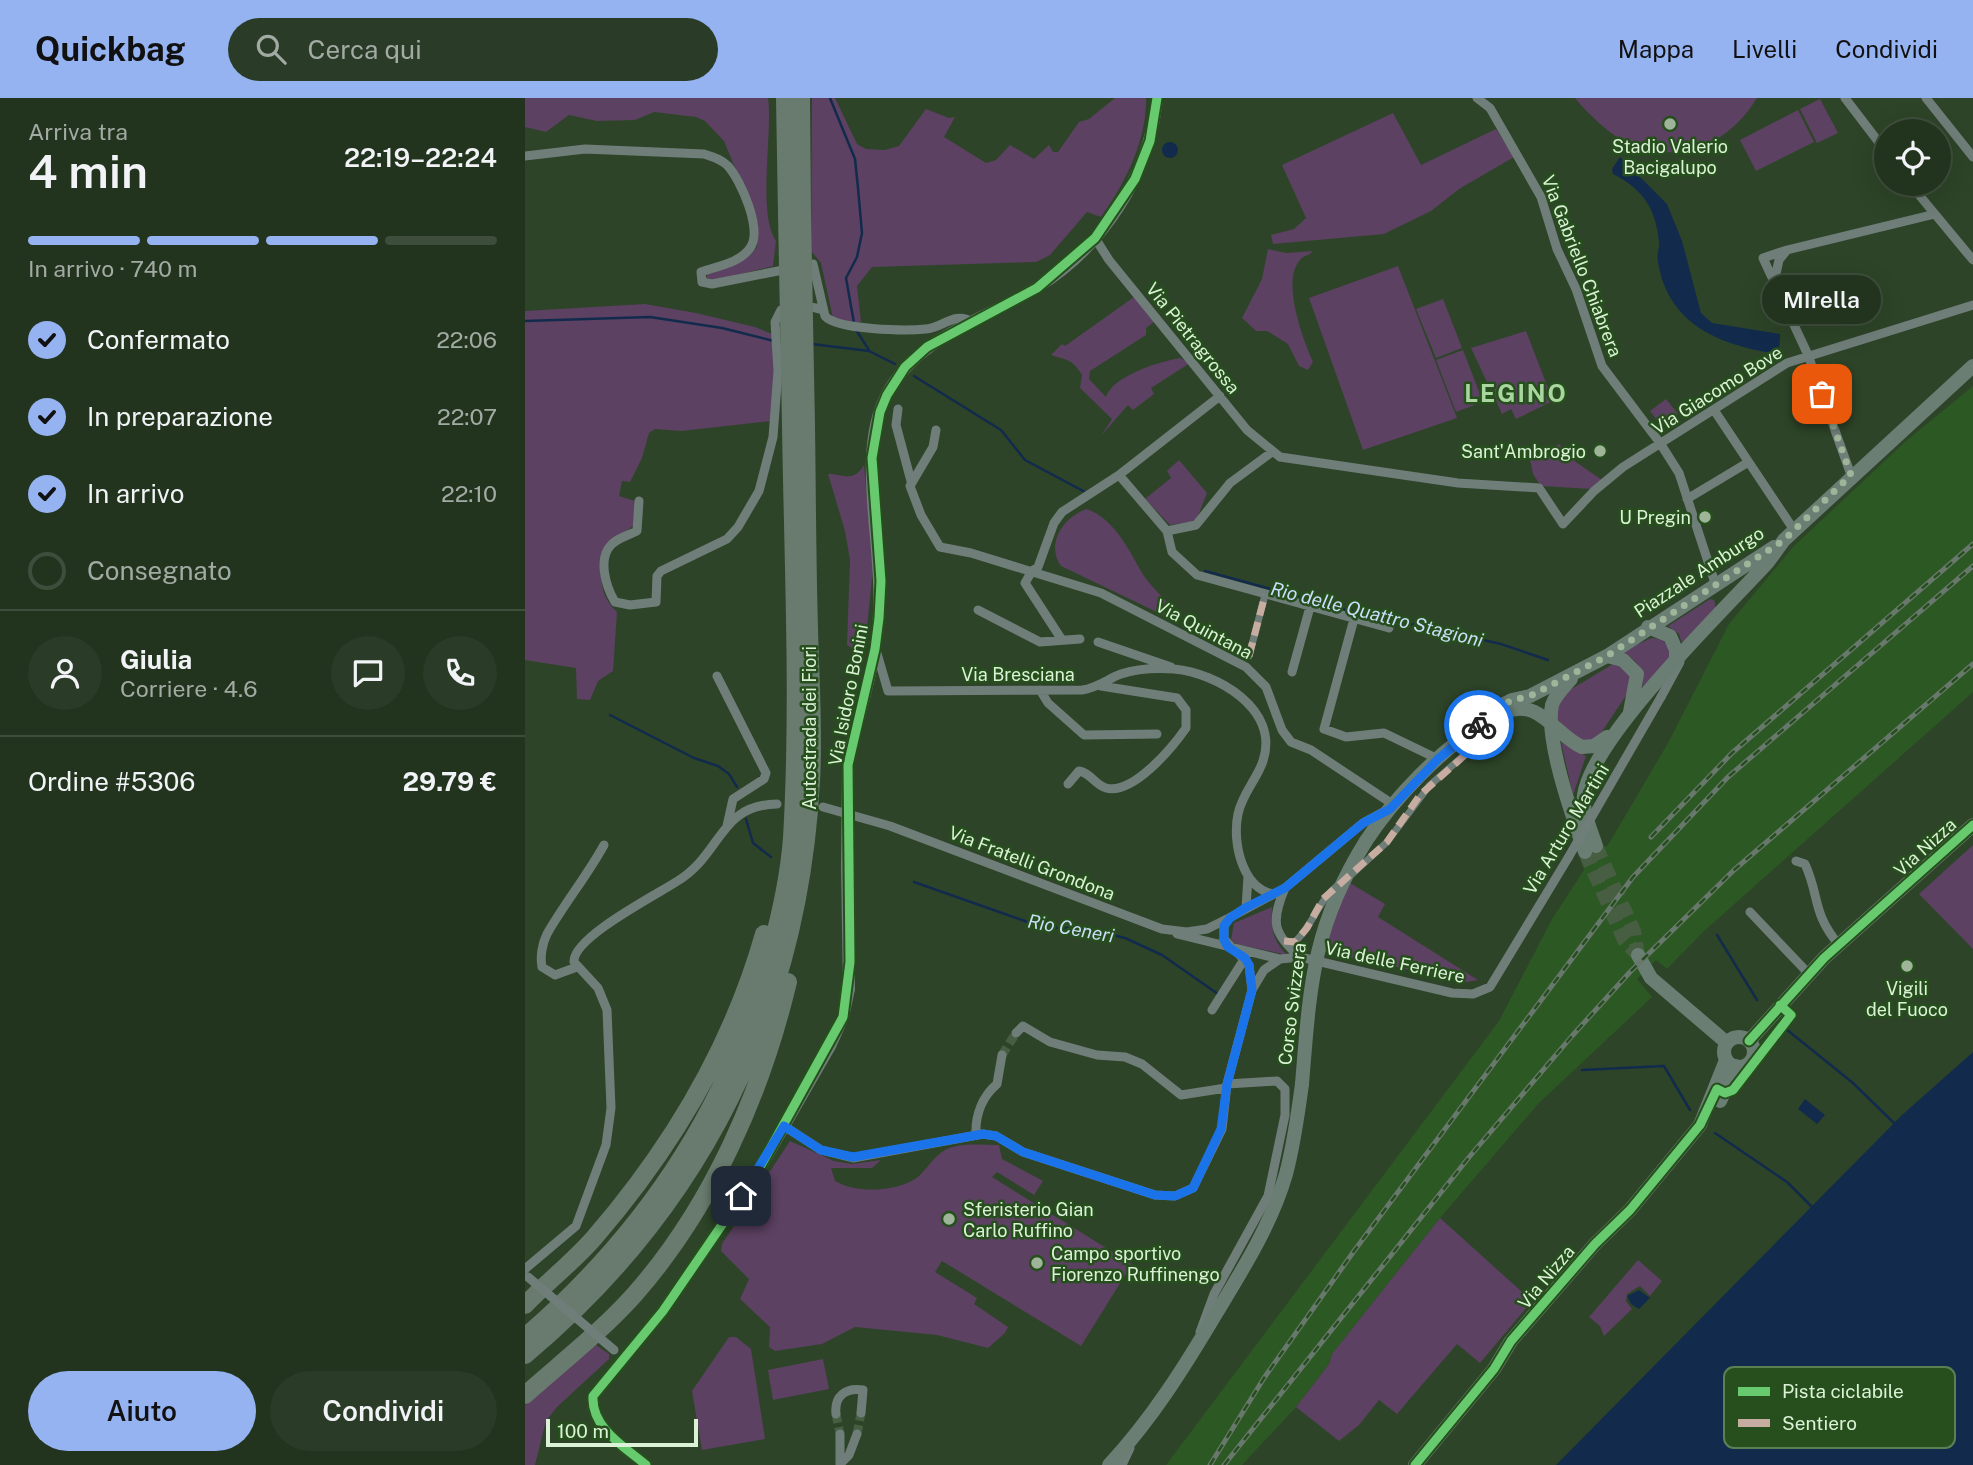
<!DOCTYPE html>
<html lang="it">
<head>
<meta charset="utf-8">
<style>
	body { margin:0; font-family:"Public Sans",sans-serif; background:#2a3b27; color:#f1f3f6; height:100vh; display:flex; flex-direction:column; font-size:26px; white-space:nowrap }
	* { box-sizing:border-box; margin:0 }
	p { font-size:23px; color:#a2aaa4 }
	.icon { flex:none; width:38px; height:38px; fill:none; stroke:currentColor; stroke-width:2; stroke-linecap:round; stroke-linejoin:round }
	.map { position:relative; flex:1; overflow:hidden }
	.sheet { display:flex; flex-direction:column; background:#22331e; width:525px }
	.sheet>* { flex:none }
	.buttons { position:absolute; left:1349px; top:21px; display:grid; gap:14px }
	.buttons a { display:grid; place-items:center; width:77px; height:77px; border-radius:50%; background:#22331e; box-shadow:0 7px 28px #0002,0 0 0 2px #3f4e3c; font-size:35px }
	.scale { position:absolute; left:21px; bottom:18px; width:152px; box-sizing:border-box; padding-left:7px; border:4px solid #dbf2d6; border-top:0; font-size:19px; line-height:24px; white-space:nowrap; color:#dbf2d6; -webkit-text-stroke:5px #264f1d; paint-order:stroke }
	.pin { position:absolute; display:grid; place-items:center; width:60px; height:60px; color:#fff; margin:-30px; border-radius:14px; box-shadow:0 4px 10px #0006 }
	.courier { position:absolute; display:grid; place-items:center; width:70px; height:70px; margin:-35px; border:5px solid #1a73e8; border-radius:50%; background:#fff; color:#222; box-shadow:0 2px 9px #0007 }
	.bubble { position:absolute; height:49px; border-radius:24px; background:#22331e; box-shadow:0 7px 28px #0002,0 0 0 2px #3f4e3c; font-size:23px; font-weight:600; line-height:49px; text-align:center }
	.summary em { font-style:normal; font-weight:600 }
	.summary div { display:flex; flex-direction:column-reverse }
	.summary { display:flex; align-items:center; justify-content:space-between; height:119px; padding:0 28px }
	h1 { font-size:46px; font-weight:600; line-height:52px }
	.bar { display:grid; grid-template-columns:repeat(4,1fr); gap:10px 7px; align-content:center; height:84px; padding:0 28px }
	.bar i { height:9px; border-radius:5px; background:#3f4e3c }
	.bar .active { background:#95b2f1 }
	.bar p { grid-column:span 4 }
	.line { display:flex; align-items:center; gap:18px; padding:0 28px; border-top:2px solid #3f4e3c }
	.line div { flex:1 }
	.round { display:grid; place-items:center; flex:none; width:74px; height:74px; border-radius:37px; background:#2a3b27 }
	ol { padding:0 28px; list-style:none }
	li { display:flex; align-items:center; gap:21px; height:77px }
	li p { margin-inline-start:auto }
	li .icon { padding:7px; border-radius:50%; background:#95b2f1; color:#111; stroke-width:4 }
	li:last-child { color:#a2aaa4 }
	li i { width:38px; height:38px; border:4px solid #3f4e3c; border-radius:50% }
	.primary-button { display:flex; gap:14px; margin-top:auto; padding:14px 28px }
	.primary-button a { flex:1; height:80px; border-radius:42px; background:#95b2f1; color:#111; font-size:28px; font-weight:600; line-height:80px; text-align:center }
	.primary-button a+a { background:#2a3b27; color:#f1f3f6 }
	header { display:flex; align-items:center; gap:42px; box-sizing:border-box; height:98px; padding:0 35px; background:#95b2f1; color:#111 }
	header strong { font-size:33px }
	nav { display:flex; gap:38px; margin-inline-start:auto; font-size:24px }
	.search { width:490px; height:63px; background:#2a3b27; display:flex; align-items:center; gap:18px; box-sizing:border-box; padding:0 24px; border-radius:38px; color:#a2aaa4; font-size:26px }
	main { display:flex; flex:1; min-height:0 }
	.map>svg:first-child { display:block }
	.built { fill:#2c5823 }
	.green { fill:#5c4162 }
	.water { fill:#122b4d }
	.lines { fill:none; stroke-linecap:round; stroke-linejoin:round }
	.stream { stroke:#122b4d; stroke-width:2.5 }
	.minor-tunnel { stroke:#475e42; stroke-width:9; stroke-dasharray:9 4.5; stroke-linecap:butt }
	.primary-tunnel { stroke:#475e42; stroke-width:14; stroke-dasharray:14 7; stroke-linecap:butt }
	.pedestrian { stroke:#707e7a; stroke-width:7 }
	.minor { stroke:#707e7a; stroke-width:9 }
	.tertiary { stroke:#707e7a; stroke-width:12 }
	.primary { stroke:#6b7e74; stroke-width:14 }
	.motorway { stroke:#687b6e; stroke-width:18 }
	.rail-casing { stroke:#69786d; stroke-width:5 }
	.rail { stroke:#264f1d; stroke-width:2.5; stroke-dasharray:8; stroke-linecap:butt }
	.minor-bridge { stroke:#707e7a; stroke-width:9 }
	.tertiary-bridge { stroke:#707e7a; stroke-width:12 }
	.primary-bridge { stroke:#6b7e74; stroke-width:14 }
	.motorway-bridge { stroke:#687b6e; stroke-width:18 }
	.quiet { stroke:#c7aca2; stroke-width:7; stroke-dasharray:14 7; stroke-linecap:butt }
	.cycleway-casing { stroke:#264f1d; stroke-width:13 }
	.cycleway { stroke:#67ca6e; stroke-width:9 }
	.done { stroke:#9eb599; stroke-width:7; stroke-dasharray:0 12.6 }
	.route { stroke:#1a73e8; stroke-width:9 }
	.poi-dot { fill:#9eb599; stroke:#264f1d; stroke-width:2.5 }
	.labels { text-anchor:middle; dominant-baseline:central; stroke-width:5; stroke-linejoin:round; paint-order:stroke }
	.poi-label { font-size:18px; fill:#dbf2d6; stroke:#264f1d }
	.street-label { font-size:18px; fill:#dbf2d6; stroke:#264f1d }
	.water-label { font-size:19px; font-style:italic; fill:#cbddfa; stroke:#264f1d }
	.district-label { font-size:24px; font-weight:bold; letter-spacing:2px; fill:#a8d69e; stroke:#264f1d }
	.key { fill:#264f1d; stroke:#5c8054; stroke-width:2 }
	.key-label { font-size:19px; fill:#dbf2d6 }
</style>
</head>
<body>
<header>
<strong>Quickbag</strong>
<div class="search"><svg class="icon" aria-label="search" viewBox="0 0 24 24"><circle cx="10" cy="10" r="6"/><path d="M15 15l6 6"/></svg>Cerca qui</div>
<nav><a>Mappa</a><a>Livelli</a><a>Condividi</a></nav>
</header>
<main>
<section class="sheet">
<div class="summary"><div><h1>4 min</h1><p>Arriva tra</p></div><em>22:19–22:24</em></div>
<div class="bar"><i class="active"></i><i class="active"></i><i class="active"></i><i></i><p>In arrivo · 740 m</p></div>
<ol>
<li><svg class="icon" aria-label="check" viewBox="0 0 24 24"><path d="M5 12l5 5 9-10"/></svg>Confermato<p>22:06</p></li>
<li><svg class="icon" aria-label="check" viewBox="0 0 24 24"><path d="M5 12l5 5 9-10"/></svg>In preparazione<p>22:07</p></li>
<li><svg class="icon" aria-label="check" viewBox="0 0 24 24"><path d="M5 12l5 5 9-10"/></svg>In arrivo<p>22:10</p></li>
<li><i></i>Consegnato</li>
</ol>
<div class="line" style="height:126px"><a class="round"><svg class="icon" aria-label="person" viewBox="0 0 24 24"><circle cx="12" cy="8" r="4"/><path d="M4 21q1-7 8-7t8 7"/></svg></a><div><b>Giulia</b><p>Corriere · 4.6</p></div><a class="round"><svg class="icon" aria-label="chat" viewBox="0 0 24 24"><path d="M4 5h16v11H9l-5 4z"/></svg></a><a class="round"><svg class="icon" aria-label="phone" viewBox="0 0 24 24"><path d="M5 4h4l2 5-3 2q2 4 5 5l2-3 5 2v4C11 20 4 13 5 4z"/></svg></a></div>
<div class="line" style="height:91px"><div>Ordine #5306</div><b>29.79 €</b></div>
<div class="primary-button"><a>Aiuto</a><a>Condividi</a></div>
</section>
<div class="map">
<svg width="1448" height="1367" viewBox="0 0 1448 1367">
	<rect width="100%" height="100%" fill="#2d4428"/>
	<path class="built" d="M1448,288V594L1178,834L1142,871L1131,862L1112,881L1127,899L1014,1005L915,1120L807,1256L804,1266L771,1309L717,1367H641L974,923L1027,821L1059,772L1055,760L1083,747L1143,645L1204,526L1268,449L1381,343Z"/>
	<path class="green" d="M0,0H243C248,35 232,115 251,143L248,168L191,182L181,180L183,175L220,161L232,149L233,126L199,43L180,23L171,19L129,14L110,22L72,23L44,17L21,34L0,29Z
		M287,0H310L332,46L341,51L360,52L374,48L401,11L424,20L430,19L419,39L461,65L471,62L485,47L509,61L524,47L528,54H533L554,24L564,21L590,0H621C622,42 600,86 576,119L562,114L525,157L511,164L347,169L332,188L336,224H315L308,220L296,165L286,153Z
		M1050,0H1232C1204,46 1155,68 1103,45C1086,38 1061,14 1050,0Z
		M1295,1L1313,35L1292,45L1275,11Z
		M1273,12L1289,44L1231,73L1215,42Z
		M868,15L896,67L971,31L989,59L934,91L906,113L859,136L748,146L746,137L769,131L781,120L757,67Z
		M743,151L761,155L788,153C784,158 779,157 775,162C756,183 778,241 788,264L783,272L774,268L763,246L742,233H731L717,220L737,181Z
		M873,168L932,320L838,352L784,200Z
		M1324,179L1332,198L1283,220L1275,202Z
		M609,199L629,224L621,230V237L565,273L564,281L581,299C587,278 636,263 655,260L665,265L626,290L629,296L608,312L603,307L576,338L587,321L555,290L557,277C547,260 540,262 526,257L537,246L540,248Z
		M918,201L937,250L911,260L891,211Z
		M120,206L171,215L230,229L247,236L250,281L246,323L156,333L130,331L124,335L117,360L105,384L97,383L94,398L110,403L108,428L80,447C76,473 71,494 92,514L88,573L73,583L65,602L52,601L51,570L0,562V213Z
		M1001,233L1028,303L991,321L986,311L977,316L946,250Z
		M938,252L958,304L931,314L911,262Z
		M1141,301L1153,316L1137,329L1125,313Z
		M1034,346L1051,364L1077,382L1067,391L1016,388L1008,376L1005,362Z
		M654,362L682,395L671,423L645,427L620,401L646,380L642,373Z
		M339,367L348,470L340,550L334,554L322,547L325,462L320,433L303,376C320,376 328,385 339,367Z
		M562,411C591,422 604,453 619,478C625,487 634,495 641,503L640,518L536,468C520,446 539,418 562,411Z
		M1185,501L1189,502L1191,510L1158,548L1154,536L1143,528Z
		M1127,540C1139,541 1143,545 1146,558L1116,596C1121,577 1115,560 1094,554Z
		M1088,566L1097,567L1106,575V590L1074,638L1068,643L1054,644L1033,622L1032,606L1035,598Z
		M1036,644L1061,658L1048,697Z
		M1448,747V851L1394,796Z
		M825,785L860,806L853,819L953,882L942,884L800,854L809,820Z
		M747,809C746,829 747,842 762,857L711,846L706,841L709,825Z
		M265,1043L309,1063L327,1066L356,1062L347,1070H306L310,1083C332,1096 372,1094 393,1079C402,1071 409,1058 420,1052C435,1044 457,1047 474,1047L477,1061L518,1083L509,1097L472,1074L467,1079L607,1166L556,1248L417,1163L410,1174L452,1200L449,1206L483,1229L480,1235L463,1250L412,1237L330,1229L297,1246L250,1253L244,1249L245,1229L215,1201L224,1181L196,1153L197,1146Z
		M915,1120L1007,1203L955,1265L932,1246L872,1316L854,1302L834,1327L814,1343L771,1309L804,1266L807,1256Z
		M1113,1162L1137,1183L1125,1198L1115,1188L1102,1196L1101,1203L1107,1211L1079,1238L1075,1228L1064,1219Z
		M204,1239H211L226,1251L240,1341L177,1352L167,1293Z
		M71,1247L84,1256V1261L32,1309L21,1323L10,1367H0V1307Z
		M298,1261L304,1291L248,1302L243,1272Z"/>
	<path class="water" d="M637 52a8 8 0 1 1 16 0a8 8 0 1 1-16 0Z
		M1095,59L1142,106L1157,143L1176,215L1187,225L1255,236L1254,256C1196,248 1143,227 1133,164C1131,156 1135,150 1134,143C1130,110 1119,92 1088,76L1087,71Z
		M1448,954V1367H1031L1377,1017Z
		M1280,1001L1300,1017L1292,1026L1273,1011Z
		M1114,1192L1125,1200L1114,1211L1106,1206L1102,1198Z"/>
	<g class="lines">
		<path class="stream" d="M305,0L330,61L333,90L337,135L332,159L321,180L329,225
			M0,223L125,219L197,230L249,243
			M331,232L344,252
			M287,246L344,253L370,266
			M389,278L476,332L500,362L560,394
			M680,473L822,512L976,546L1023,562
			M85,617L169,660L193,668L204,676L212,689
			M221,721L228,745L246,759
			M389,784L517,829L563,831L600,840L637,857L693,896
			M1192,837L1232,902
			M1261,931L1328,985L1370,1026
			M1057,972L1139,968L1165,1012
			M1190,1035L1262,1084L1289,1111"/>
		<path class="minor-tunnel" d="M477,957L491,935
			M311,1316L315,1336
			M332,1336L336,1315"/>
		<path class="primary-tunnel" d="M1071,748L1109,833L1113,857
			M1060,754L1099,842L1113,857"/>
		<path class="pedestrian" d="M724,558L740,497
			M825,778L862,744L904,688L985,617
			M759,843L770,844C788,827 793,803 813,787"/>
		<path class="minor" d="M952,0L965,10L1016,99L1032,151L1051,191L1077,268L1135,345L1154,375L1191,488
			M1320,0L1362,55
			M1401,0L1448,59
			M0,58L60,51L179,56C188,59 196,61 203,68C216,83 238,132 225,150C215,165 192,168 176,174L177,184L187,186L263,171
			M1385,86L1448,162
			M570,140L584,162L722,332L755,359L933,385L1014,390L1038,426L1069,393L1098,369L1262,265L1448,207
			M1262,152L1238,160L1283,257L1326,377
			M277,168L288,166L300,218C312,232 381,233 401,231C418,230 429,213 447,224
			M1249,185L1254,162L1262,152L1410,116
			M373,311L371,327L386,383
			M1189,312L1269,432
			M411,332L408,349L385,388L396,417L415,449L446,455L576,495L721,569L741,589L757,632L766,644L786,652L869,707
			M594,377L695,298
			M1162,401L1222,365
			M114,403L112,433C104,437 93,440 87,446C72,460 81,489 90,504L105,507L131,504L132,478L136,473L202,441L213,429L234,393L248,339L253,273L250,224L256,212C271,208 283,207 298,212
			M642,433L647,454L672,477L864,530
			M642,433L671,427L705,385L747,354
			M453,512L515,544L555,541
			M829,521L799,631L821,639L859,635L913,661
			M537,542L500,485L507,473L513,469L529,425L537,414L594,377L642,433
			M573,544L646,569
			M351,552L363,593L557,592C573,590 582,581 596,576C611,571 633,570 649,571C692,575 755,611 738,663C732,681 717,696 713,716C707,744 717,790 748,796
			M767,574L785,509
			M192,578L241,675L239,681L208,701L202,728
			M515,592L523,605L559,637L632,636
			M1136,599L1155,564
			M543,686L554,673C566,675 570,687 581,690C608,697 647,650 661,630V612L652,600L576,588
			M298,709L365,728L637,831L662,834L682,831L704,820L760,790L838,725L860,713
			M1271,763L1280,766C1295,799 1287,815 1314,847
			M760,790C746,823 747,835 775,859
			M721,810L723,778
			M1225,814L1284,876
			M652,836L755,861L775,859L927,895L948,896L965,889L1043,760
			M52,869L30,877L17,869C15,859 17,846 22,836C39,806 62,778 79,747
			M727,892L739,872L755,861
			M687,912L720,860
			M491,935L498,928L525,944L572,957L600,959L617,966L656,997L701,990
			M259,1028L296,1052L328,1060L458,1036L471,1038L498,1054L630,1097L650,1098L668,1090L697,1031L702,986L727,892L724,867L699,841V828L704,820
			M451,1037C450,1016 458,998 472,986L477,957
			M0,1171L51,1128L81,1047L86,1010L82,912L73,890L49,864C47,840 131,797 151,784C198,756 193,707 252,706
			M675,1234L689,1196L743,1098L760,1017V991L752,983L702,986
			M311,1316C309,1298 321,1289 338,1292L336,1315
			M315,1336V1366L324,1357L332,1336
			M597,1367L605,1350"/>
		<path class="tertiary" d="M323,667C333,617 351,567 354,516C359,449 330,356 362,296C392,239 459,222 511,190C577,150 625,77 632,0
			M121,1367C100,1349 66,1330 68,1298L138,1213L229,1080L305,948L318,919L324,891L322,768"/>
		<path class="primary" d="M1123,529L1145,538L1151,552V564
			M1082,558L1098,562L1112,576L1105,614
			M1046,581C1039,589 1030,597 1027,607C1020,642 1048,720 1060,754
			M980,614C1014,599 1030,637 1057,649L1069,648L1082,639
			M950,631L969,611L987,602L1005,598L1082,558L1249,449
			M841,743C867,703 916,650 959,626
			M1071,748C1066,732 1057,714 1059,697C1067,639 1199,512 1243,464L1259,442L1448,268
			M1113,857L1126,880L1202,945
			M1199 954a15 15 0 1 1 30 0a15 15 0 1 1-30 0Z
			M1224,943L1299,860L1448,727
			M1195,1003L1211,968
			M584,1367C627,1321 660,1268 692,1214C718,1171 747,1125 761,1076C769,1046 773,1016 777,986
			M890,1367L969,1271L986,1243L1070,1146L1105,1112L1175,1027L1201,962"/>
		<path class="motorway" d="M260,0L262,116
			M276,0L277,116
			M0,1207C22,1184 48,1164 69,1140C145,1052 207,949 239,836
			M0,1239C118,1137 204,1011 244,859C255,820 264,780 267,740C275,603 268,465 266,328
			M0,1257C177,1109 274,913 286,683C289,632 285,580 284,529C282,462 282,395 281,328
			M0,1297C37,1264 77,1233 110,1196C187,1108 236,996 263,884"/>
		<defs>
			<path id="rail" d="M1126,739L1207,655L1448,446
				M685,1367L739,1280L829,1153L1108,779L1203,679L1448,468
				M699,1367L945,1058L1047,938L1105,874L1209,772L1448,566"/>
		</defs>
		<use href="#rail" class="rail-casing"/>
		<use href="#rail" class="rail"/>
		<path class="minor-bridge" d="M1043,760L1136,599
			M3,1179L89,1252"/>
		<path class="tertiary-bridge" d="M322,768L323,667"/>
		<path class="primary-bridge" d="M777,986C785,889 787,829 841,743"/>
		<path class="motorway-bridge" d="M262,116L266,328
			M277,116L281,328"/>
		<path class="quiet" d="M724,558L740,497
			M759,843L770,844L782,830L798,801L862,744L895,697L985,617"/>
		<defs>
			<path id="cycleway" d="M1224,943L1299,860L1448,727
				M121,1367C100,1349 66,1330 68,1298L138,1213L229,1080L318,919L325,864L323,667L350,551L354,520L356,483L347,360L355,314L362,297L380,269L402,249L512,190L570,140L610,81L625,43L632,0
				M890,1367L969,1271L986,1243L1070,1146L1105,1112L1175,1027L1192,991L1200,995L1208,992L1266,917L1255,907"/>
		</defs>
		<use href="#cycleway" class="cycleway-casing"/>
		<use href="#cycleway" class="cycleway"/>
	</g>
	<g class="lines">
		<path class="done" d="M954,627L970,611L987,602L1005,598L1082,558L1259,442L1326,377L1297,296"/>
		<path class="route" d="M216,1098L259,1028L296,1052L328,1059L458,1036L471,1038L498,1054L630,1097L650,1098L668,1090L696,1031L702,986L727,892L724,867L720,860L703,849L699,842V828L705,820L720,810L760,790L838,725L865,711L913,661L954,627"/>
	</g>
	<g class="poi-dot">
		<circle cx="1145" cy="26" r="7"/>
		<circle cx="1075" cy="353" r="7"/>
		<circle cx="1180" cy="419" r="7"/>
		<circle cx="1382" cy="868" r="7"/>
		<circle cx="424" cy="1121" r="7"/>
		<circle cx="512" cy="1165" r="7"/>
	</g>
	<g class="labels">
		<g class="poi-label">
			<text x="1145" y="48">Stadio Valerio<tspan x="1145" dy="21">Bacigalupo</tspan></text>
			<text x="1061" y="353" text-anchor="end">Sant'Ambrogio</text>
			<text x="1166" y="419" text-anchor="end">U Pregin</text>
			<text x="1382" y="890">Vigili<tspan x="1382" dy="21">del Fuoco</tspan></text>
			<text x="438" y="1111" text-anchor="start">Sferisterio Gian<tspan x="438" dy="21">Carlo Ruffino</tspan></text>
			<text x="526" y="1155" text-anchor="start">Campo sportivo<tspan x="526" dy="21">Fiorenzo Ruffinengo</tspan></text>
		</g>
		<g class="street-label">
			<text transform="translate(1057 168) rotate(69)">Via Gabriello Chiabrera</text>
			<text transform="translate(668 240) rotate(51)">Via Pietragrossa</text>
			<text transform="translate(1192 292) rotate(-32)">Via Giacomo Bove</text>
			<text transform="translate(1174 474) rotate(-33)">Piazzale Amburgo</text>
			<text transform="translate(679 531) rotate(28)">Via Quintana</text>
			<text x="493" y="576">Via Bresciana</text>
			<text transform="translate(323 597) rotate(-79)">Via Isidoro Bonini</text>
			<text transform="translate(284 630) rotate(-90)">Autostrada dei Fiori</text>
			<text transform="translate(1041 731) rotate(-59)">Via Arturo Martini</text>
			<text transform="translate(1400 749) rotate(-42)">Via Nizza</text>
			<text transform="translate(507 765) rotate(21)">Via Fratelli Grondona</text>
			<text transform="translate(870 864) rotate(12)">Via delle Ferriere</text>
			<text transform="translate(767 906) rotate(-83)">Corso Svizzera</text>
			<text transform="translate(1021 1179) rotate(-50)">Via Nizza</text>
		</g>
		<g class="water-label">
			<text transform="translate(852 516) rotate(14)">Rio delle Quattro Stagioni</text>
			<text transform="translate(546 830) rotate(10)">Rio Ceneri</text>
		</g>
		<g class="district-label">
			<text x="991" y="295">LEGINO</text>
		</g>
	</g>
	<rect x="1199" y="1269" width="231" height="81" rx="10" class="key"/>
	<rect x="1213" y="1289" width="32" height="9" fill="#67ca6e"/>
	<rect x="1213" y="1321" width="32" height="8" fill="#c7aca2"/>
	<g class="key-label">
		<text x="1257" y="1300">Pista ciclabile</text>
		<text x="1257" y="1332">Sentiero</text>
	</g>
</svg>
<div class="buttons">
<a><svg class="icon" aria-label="locate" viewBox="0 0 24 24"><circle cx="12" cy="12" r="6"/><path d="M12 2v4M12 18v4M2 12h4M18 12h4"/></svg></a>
</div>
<div class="scale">100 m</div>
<div class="pin" style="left:1297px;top:296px;background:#ea580c"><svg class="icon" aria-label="bag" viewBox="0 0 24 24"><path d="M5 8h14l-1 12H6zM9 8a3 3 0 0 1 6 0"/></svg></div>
<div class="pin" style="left:216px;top:1098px;background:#1f2937"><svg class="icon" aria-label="home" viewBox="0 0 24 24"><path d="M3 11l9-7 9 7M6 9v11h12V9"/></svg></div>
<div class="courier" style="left:954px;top:627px"><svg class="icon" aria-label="bike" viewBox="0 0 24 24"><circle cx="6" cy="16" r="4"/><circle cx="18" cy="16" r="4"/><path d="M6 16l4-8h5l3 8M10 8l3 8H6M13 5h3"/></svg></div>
<div class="bubble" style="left:1237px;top:177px;width:119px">MIrella</div>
</div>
</main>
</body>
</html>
